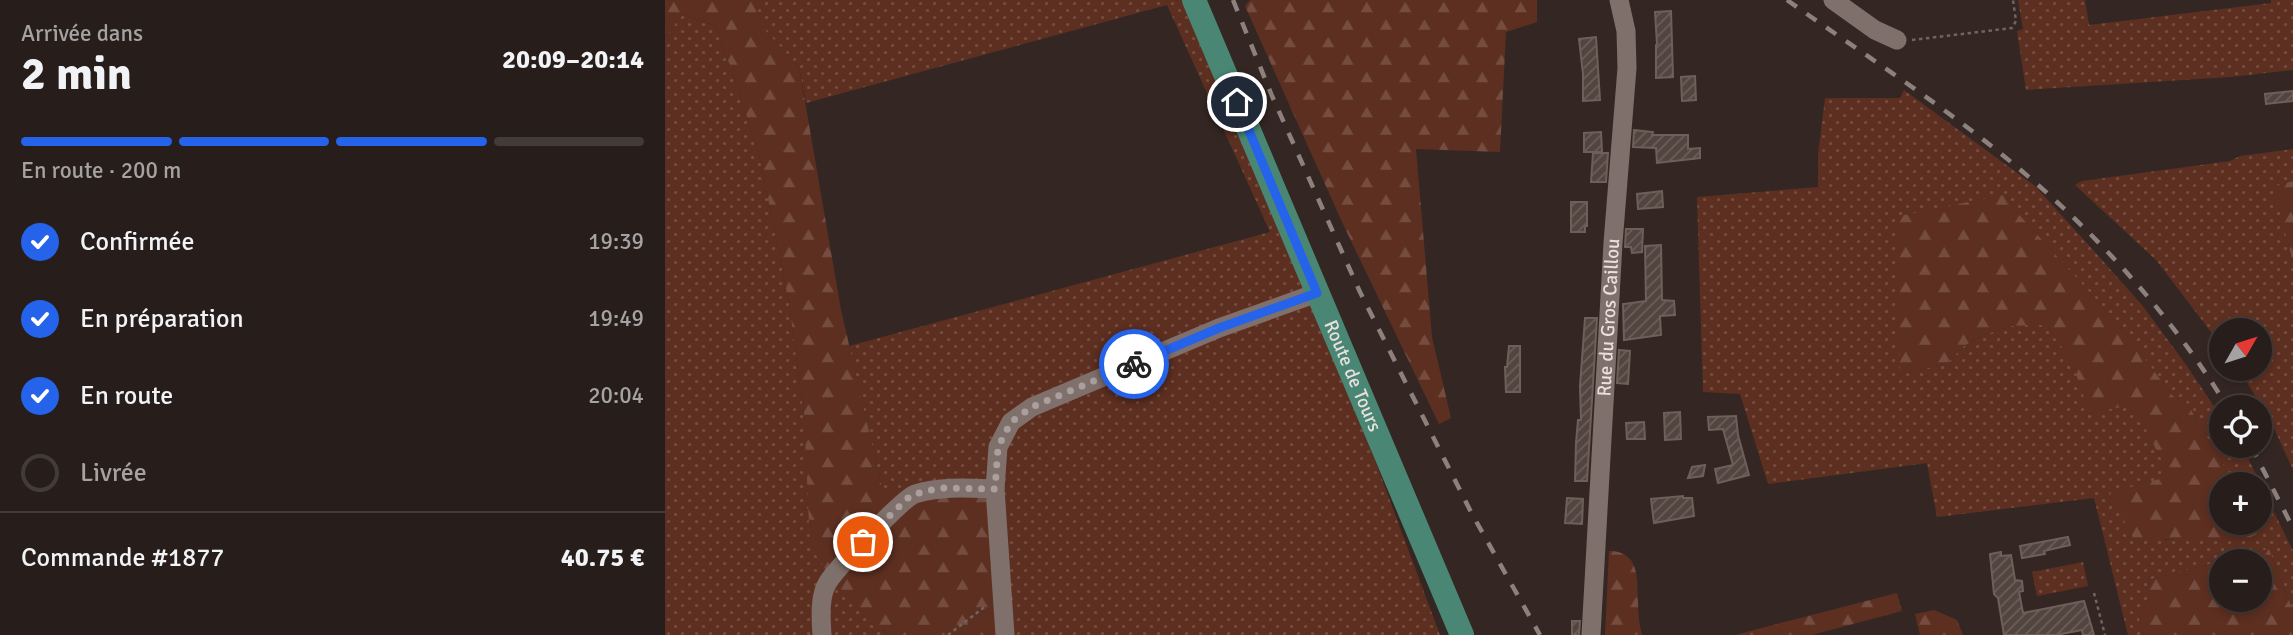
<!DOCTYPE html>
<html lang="fr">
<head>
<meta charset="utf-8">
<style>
	body { margin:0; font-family:Signika,sans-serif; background:#332a27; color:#f1f3f6; height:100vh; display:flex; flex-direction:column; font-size:26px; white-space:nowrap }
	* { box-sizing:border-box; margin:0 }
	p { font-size:23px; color:#a4a2a2 }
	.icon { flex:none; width:38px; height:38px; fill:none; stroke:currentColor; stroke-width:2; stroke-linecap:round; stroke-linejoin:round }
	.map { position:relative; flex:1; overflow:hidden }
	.side { display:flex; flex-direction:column; background:#271d1a; width:665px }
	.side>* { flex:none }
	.needle { width:46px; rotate:51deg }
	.fabs { position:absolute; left:1544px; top:318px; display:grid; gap:14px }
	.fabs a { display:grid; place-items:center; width:63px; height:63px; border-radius:50%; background:#271d1a; box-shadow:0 4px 10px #0003,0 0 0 2px #433b39; font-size:35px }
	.pin { position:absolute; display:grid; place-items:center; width:60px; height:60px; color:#fff; margin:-30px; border:4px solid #fff; border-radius:50%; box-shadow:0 2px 7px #0007 }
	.courier { position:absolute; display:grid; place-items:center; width:70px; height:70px; margin:-35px; border:5px solid #2563eb; border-radius:50%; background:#fff; color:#222; box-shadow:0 2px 9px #0007 }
	.summary em { font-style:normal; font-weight:700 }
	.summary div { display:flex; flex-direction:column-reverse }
	.summary { display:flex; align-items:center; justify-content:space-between; height:119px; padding:0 21px }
	h1 { font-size:46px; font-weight:700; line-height:52px }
	.bar { display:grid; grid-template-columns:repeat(4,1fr); gap:10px 7px; align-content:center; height:84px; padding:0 21px }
	.bar i { height:9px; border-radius:5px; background:#433b39 }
	.bar .on { background:#2563eb }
	.bar p { grid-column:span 4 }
	.line { display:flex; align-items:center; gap:18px; padding:0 21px; border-top:2px solid #433b39 }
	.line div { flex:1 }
	ol { padding:0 21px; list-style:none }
	li { display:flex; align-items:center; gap:21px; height:77px }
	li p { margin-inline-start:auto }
	li .icon { padding:7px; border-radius:50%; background:#2563eb; color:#fff; stroke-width:4 }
	li:last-child { color:#a4a2a2 }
	li i { width:38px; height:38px; border:4px solid #433b39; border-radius:50% }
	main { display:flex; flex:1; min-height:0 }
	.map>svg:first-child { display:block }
	.grass { fill:url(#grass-dots); fill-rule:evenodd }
	.forest { fill:url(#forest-firs); fill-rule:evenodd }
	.building { fill:url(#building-hatch); stroke:#6e5f5a; stroke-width:2 }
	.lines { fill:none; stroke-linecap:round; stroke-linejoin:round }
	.path { stroke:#706461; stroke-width:2.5; stroke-dasharray:3.5 3.5; stroke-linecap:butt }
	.minor { stroke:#80706c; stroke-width:19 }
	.major { stroke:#498774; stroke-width:24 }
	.rail { stroke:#8c817d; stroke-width:4.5; stroke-dasharray:12 12; stroke-linecap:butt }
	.done { stroke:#aa9f9c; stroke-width:7; stroke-dasharray:0 12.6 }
	.route { stroke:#2563eb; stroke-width:9 }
	.labels { text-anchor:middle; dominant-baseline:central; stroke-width:5; stroke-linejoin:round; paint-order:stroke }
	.street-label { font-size:19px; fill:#e9e0dd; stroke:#2a1e1a }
</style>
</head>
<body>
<main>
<section class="side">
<div class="summary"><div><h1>2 min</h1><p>Arrivée dans</p></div><em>20:09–20:14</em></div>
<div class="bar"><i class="on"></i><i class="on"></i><i class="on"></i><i></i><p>En route · 200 m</p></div>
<ol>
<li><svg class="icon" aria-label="check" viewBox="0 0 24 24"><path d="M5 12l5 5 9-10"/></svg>Confirmée<p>19:39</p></li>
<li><svg class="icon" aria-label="check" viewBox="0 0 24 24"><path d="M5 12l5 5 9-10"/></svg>En préparation<p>19:49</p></li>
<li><svg class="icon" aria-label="check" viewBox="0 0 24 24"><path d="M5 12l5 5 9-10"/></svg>En route<p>20:04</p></li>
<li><i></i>Livrée</li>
</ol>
<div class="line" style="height:91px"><div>Commande #1877</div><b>40.75 €</b></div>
</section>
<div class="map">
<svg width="1628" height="635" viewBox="0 0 1628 635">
	<defs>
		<pattern id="grass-dots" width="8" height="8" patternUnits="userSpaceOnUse" patternTransform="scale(1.75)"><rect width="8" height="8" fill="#5d2f20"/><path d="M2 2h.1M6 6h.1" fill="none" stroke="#744d40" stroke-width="1.8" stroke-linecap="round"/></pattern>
		<pattern id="forest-firs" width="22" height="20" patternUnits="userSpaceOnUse" patternTransform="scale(1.75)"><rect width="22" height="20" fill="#5d2f20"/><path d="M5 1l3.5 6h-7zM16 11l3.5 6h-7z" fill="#744d40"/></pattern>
		<pattern id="building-hatch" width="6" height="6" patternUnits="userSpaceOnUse" patternTransform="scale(1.75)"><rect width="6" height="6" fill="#52443f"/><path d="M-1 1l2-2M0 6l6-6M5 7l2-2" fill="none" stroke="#6b5f5a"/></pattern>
	</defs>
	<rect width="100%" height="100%" fill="#342723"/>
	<path class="grass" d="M90,0H520L711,463L775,635H334L218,492L184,346L605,232L502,5L141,103L134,67L96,26Z
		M1353,0H1420L1424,25L1606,3V0H1628V70L1566,77L1361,90L1352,31L1358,29Z
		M17,14L50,26L66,68L94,154L124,303L139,415L221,635H0V38Z
		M1239,90L1370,186L1420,241L1477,305L1522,366L1556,417V446H1575L1583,458L1628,551V611L1604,549L1483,580L1485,598L1474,617L1478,635H1463L1429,498L1272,517L1262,463L1103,484L1075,394L1038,392L1032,197L1153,187V155L1160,98H1235ZM1342,194L1349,209L1455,326L1508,396L1516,402L1522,403L1570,485H1594L1593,523L1597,532L1499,540L1506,477L1468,404L1424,413C1416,382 1402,345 1377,324L1345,326L1321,334L1299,346L1282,363L1235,375Z
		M1628,149V181L1609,187L1628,262V470L1608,426L1574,369H1594V331H1556V345L1491,260L1410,185L1417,181L1565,161L1575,156Z
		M1418,562L1423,586L1372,596L1367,572Z"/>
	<path class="forest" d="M0,0H90L96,26L134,67L176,310L218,492L328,478L334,635H221L220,630L175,592L145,546L139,415L124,303L94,154L66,68L50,26L17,14L0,38Z
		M585,0H872V22L841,32L835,152L751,149L767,337L786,418L774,424L677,222L580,6Z
		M1628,181V262L1608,187Z
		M1342,194L1349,209L1455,326L1508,396L1516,402L1522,403L1570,485H1556V523H1593L1597,532L1583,538L1469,540L1445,493L1505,476L1468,405L1423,413C1416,382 1402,345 1377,325L1345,326L1321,334L1299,346L1282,363L1235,375L1230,217Z
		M1604,549L1628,611V635H1478L1474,617L1485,598L1483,580ZM1556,562H1594V600H1556Z
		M944,551C975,551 972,579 973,601C973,613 974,624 977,635H940Z
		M1232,593L1237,611L1147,635H1070Z
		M1269,610L1292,620L1298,635H1255L1250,614Z"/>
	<path class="building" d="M1006,11L1008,77L991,78V45L992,44L990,12Z
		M931,37L935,100L918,101V74L914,39Z
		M1030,76L1031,100L1017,101L1016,77Z
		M1628,91V101L1601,104L1600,94Z
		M969,130L988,132L987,135H1023V149L1035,148V158L992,163L991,148L968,147Z
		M936,132L937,152H919V133Z
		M928,153H943L941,182H926Z
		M997,191L998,207L973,209L972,194Z
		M906,202H922V226H920V232H906Z
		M961,229H978L977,252L967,253L966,247H960Z
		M996,245L997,300L1009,301L1010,315L995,316L996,335L959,340L958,304L981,301L980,246Z
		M920,318H932L922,481H910L911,443L913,420H916L915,386Z
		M844,346H855V392H841L840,367H842Z
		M954,350L965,351L963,384L952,383Z
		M1015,412L1016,439L1000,440L999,413Z
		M1071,416L1073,435L1084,475L1053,483L1050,469L1068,465L1058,429L1044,430L1043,417Z
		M979,422L980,439H962L961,423Z
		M1040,465L1038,476L1023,478L1027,467Z
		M1018,496V498H1027L1029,516L989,523L986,499Z
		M902,498L918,499L917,524L900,523Z
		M1403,537L1405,545L1379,551L1380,554L1357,558L1355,546Z
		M1336,552V556L1346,555L1350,580L1357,581L1358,591L1354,592L1358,613L1419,601L1429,635H1418L1417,630L1391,635H1339L1333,598L1329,594L1325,554Z
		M907,621H915L914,635H907Z"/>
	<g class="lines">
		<path class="path" d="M1247,40L1347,28L1351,21L1348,0
			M1429,593L1440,635
			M283,635L322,605"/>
		<g class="minor">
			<path d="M1168,0L1210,30L1232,40"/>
			<path d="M157,635C156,619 154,596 163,582C171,569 238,498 250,494C276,486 303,488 330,489"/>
			<path d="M340,635L330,489L333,447L346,422L367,407L554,328L652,293"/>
			<path id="s1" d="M926,635L948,243L962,68L961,31L954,0"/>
		</g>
		<path class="major" id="s2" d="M529,0L797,635"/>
		<path class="rail" d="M568,0L607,96L695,292L807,514L875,635
			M1122,0C1201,56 1284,109 1358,172C1437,239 1509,319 1563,408
			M1586,446L1628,528"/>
	</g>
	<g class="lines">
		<path class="done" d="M198,542L246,495L274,488L330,489L333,447L346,422L367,407L469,364"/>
		<path class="route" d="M469,364L554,328L652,293L572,102"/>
	</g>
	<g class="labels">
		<g class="street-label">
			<text stroke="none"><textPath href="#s1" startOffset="318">Rue du Gros Caillou</textPath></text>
			<text stroke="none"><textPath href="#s2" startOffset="408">Route de Tours</textPath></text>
		</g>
	</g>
</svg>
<div class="fabs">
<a><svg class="needle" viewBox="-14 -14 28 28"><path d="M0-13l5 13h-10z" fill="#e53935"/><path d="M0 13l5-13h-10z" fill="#a4a2a2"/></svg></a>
<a><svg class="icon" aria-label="locate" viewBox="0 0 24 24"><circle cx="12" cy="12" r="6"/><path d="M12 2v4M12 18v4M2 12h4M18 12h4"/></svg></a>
<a>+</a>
<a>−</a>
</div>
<div class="pin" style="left:198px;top:542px;background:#ea580c"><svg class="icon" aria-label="bag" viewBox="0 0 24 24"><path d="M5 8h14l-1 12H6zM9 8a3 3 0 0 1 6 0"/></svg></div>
<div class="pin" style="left:572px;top:102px;background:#1f2937"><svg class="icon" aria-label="home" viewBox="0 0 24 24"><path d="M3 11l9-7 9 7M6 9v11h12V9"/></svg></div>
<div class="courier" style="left:469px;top:364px"><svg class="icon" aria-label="bike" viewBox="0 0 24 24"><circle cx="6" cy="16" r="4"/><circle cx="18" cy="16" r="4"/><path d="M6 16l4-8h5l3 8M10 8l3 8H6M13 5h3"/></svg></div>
</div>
</main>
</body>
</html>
